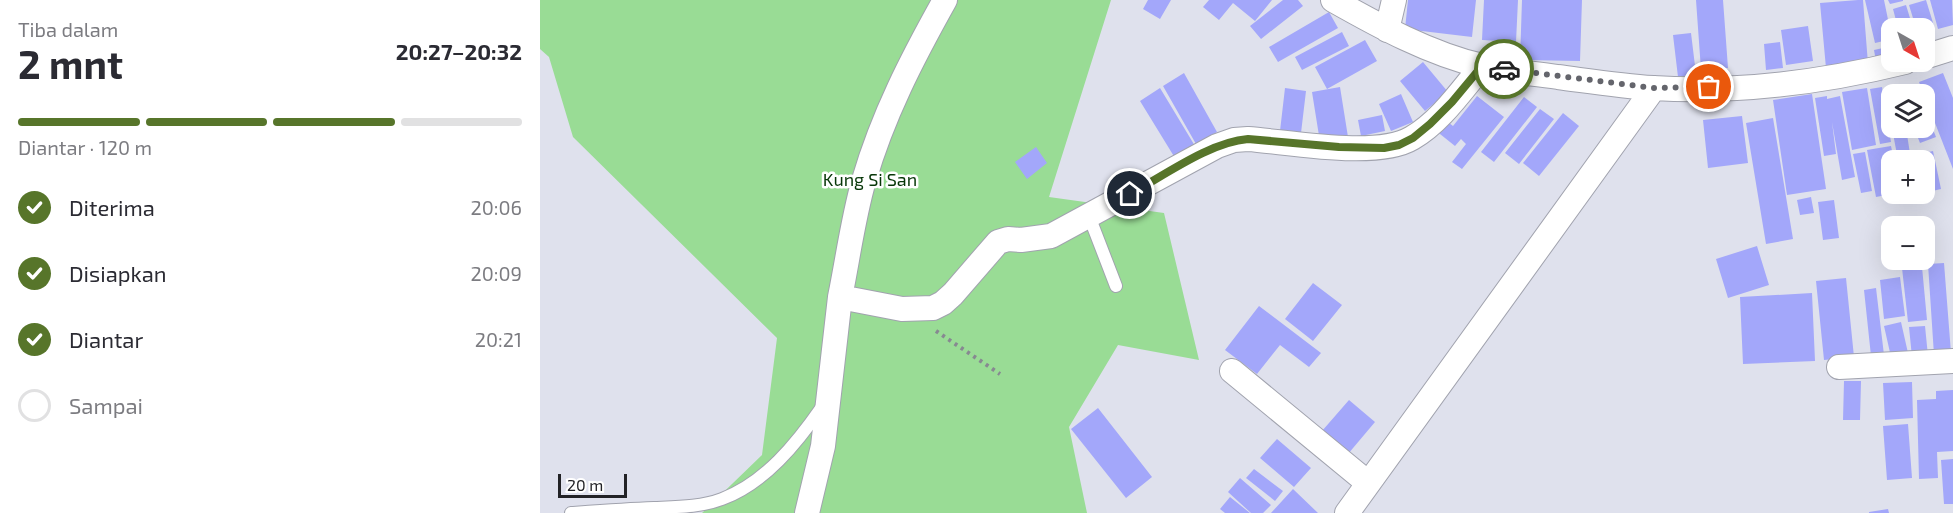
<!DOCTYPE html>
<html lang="id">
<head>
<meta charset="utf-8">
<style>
	body { margin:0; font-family:"Exo 2",sans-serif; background:#f7f7f7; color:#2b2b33; height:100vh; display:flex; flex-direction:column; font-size:22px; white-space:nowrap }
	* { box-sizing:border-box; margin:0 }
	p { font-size:20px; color:#7c7c81 }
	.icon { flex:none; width:33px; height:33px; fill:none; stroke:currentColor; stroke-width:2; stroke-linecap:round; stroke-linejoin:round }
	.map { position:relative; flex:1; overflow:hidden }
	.drawer { display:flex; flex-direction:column; background:#fff; width:540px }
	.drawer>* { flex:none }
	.needle { width:39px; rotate:141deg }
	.fabs { position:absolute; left:1341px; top:18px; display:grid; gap:12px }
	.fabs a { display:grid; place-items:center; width:54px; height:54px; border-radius:12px; background:#fff; box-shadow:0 6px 24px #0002; font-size:30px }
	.scale { position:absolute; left:18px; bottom:15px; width:69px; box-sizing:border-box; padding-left:6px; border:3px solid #222226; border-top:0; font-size:16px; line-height:21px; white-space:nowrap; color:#222226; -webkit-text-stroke:4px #fff; paint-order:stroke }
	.pin { position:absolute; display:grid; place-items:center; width:51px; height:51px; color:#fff; margin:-26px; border:3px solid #fff; border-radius:50%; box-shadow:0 2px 6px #0007 }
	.courier { position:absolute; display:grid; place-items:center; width:60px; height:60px; margin:-30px; border:4px solid #57752a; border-radius:50%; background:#fff; color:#222; box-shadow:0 2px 8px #0007 }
	.headline em { font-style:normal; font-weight:700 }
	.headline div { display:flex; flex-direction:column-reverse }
	.headline { display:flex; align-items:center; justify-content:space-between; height:102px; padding:0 18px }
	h1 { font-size:39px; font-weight:700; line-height:45px }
	.bar { display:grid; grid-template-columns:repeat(4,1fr); gap:9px 6px; align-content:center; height:72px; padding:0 18px }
	.bar i { height:8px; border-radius:4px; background:#e1e1e2 }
	.bar .selected { background:#57752a }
	.bar p { grid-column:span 4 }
	ol { padding:0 18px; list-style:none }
	li { display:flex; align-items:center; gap:18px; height:66px }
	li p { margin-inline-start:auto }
	li .icon { padding:6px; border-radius:50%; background:#57752a; color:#fff; stroke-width:4 }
	li:last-child { color:#7c7c81 }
	li i { width:33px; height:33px; border:3px solid #e1e1e2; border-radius:50% }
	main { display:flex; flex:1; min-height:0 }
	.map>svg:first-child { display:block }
	.green { fill:#99dc95 }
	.building { fill:#a3a7fa }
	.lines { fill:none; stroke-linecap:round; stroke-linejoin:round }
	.service-casing { stroke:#a1a3ae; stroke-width:14 }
	.minor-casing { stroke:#a1a3ae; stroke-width:26 }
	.path { stroke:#878991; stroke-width:4; stroke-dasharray:3 4.5; stroke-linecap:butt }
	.service { stroke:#fff; stroke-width:12 }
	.minor { stroke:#fff; stroke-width:24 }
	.done { stroke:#64656c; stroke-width:6; stroke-dasharray:0 10.8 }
	.route { stroke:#57752a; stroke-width:8 }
	.labels { text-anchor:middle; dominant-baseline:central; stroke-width:5; stroke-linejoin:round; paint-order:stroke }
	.park-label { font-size:18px; fill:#063607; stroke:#fff }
</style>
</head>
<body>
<main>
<section class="drawer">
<div class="headline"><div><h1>2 mnt</h1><p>Tiba dalam</p></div><em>20:27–20:32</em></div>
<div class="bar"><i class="selected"></i><i class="selected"></i><i class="selected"></i><i></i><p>Diantar · 120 m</p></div>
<ol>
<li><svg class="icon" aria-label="check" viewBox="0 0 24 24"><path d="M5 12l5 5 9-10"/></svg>Diterima<p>20:06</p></li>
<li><svg class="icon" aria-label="check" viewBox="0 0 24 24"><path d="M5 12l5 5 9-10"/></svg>Disiapkan<p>20:09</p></li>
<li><svg class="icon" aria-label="check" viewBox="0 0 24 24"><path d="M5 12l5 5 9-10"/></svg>Diantar<p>20:21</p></li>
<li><i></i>Sampai</li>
</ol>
</section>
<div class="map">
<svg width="1413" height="513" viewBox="0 0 1413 513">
	<rect width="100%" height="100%" fill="#dfe1ed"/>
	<path class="green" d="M0,0H571L509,197L624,213L659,360L578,345L529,427L547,513H162L222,455L237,338L33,137L9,57L0,49Z"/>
	<path class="building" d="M608,0H631L620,19L603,9Z
		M669,0H732L715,21L693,3L679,20L663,7Z
		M743,0H758L763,6L721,39L710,26Z
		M868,0H936L932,37L865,29Z
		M944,0H978L976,42L942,40Z
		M982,0H1042L1040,61L980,60Z
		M1156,0H1183L1188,68L1161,70Z
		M1318,0H1323L1328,64L1286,68L1280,3Z
		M1325,0H1344L1352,39L1335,43Z
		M1348,0H1363V1L1350,4Z
		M1386,0L1394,26L1384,29L1376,28L1369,5Z
		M1390,0H1412L1413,25L1398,29Z
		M1366,5L1373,28H1358L1353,9Z
		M789,12L798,28L738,62L729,47Z
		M1268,26L1273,61L1246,65L1241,30Z
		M802,32L809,46L762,70L755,57Z
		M1151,33L1156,74L1138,77L1133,35Z
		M1387,33L1391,45L1384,48V34Z
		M825,40L837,61L787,89L775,67Z
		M1240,42L1243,68L1226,70L1224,44Z
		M1352,46V57L1336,61L1334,50Z
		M883,62L908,92L885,111L860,81Z
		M644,73L677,132L656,144L623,86Z
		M1403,73L1413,98V169L1379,82Z
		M1359,86L1361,94H1352L1350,115L1346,88Z
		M800,87L808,137L780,142L772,92Z
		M1342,87L1351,142L1340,144L1330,89Z
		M620,88L655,146L635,158L600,101Z
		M745,88L766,91L761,133L740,131Z
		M1327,88L1336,145L1312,150L1302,92Z
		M861,94L873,122L851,131L839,104Z
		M1272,94L1286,189L1247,195L1233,100Z
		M937,96L964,117L922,169L912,162L926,144L921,139L915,146L895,130L904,119L913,126Z
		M1287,96V99L1300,96L1315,177L1302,180L1292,122L1296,154L1284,156L1275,98Z
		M984,97L997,107L954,162L941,152Z
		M1384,107L1396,137L1380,143L1374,128H1384Z
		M1000,109L1014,119L979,164L965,153Z
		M1023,113L1039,126L999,176L983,163Z
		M842,115L845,131L821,136L818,120Z
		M1202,116L1208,163L1168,168L1163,120Z
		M1233,118L1253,239L1226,244L1206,123Z
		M1352,128H1366L1371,160H1358Z
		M1351,146L1354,160H1352V194L1336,197L1327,150Z
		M496,147L507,163L487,179L475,162Z
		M1393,151L1401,189L1384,193V160H1376L1375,155Z
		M1325,152L1332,191L1321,193L1313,154Z
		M1271,197L1274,213L1260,215L1257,200Z
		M1294,200L1299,238L1283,240L1278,202Z
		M1217,246L1229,285L1188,298L1176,259Z
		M1404,263L1411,353L1394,355L1388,264Z
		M1382,267L1387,320L1368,322L1362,268Z
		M1360,277L1365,316L1344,319L1340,280Z
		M1306,278L1314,357L1284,360L1276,281Z
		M773,283L802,305L773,341L745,319Z
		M1336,288L1344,355L1331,356L1324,290Z
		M1272,293L1275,361L1203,364L1200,297Z
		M719,306L781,353L769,367L740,345L717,374L685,350Z
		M1361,322L1368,353L1351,357L1344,326Z
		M1385,326L1388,356L1372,357L1369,327Z
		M1304,381H1321L1320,420H1303Z
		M1372,382L1373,418L1345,420L1343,383Z
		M1413,390V451L1397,452L1398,478L1379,479L1377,400L1396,399V391Z
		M809,400L835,422L808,454L782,431Z
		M558,408L612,477L586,498L531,429Z
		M1368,424L1372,478L1347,480L1343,426Z
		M737,439L771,468L754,487L720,458Z
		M1413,459V504H1404L1401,460Z
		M714,469L743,491L735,501L706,478Z
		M700,478L731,505L723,513H711L688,492Z
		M753,489L778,513H731Z
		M690,497L710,513H685L680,509Z
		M1348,509L1349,513H1329V512Z"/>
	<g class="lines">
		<defs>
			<path id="service" d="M549,216L576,286
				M31,513C59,511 86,509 114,508C137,507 161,507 182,499C225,483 257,443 282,407"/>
			<path id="minor" d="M405,0C372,59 343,115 324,180C313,218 308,258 300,297L362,309L393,308L403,303L413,294L458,242L468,239L481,240L511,236L677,146L694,140L708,139C749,142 837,159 872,138C900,122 921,91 942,66
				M793,0C839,26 890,54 942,66C966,72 993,73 1018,77C1049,81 1081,86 1113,88C1196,93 1284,82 1365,62
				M847,30L854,0
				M1384,57L1413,48
				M1299,367L1413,361
				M692,371L828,483
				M267,513L283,446L300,297
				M807,513L1114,88"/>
		</defs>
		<use href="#service" class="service-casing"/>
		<use href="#minor" class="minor-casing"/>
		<path class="path" d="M396,331L460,374"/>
		<use href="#service" class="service"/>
		<use href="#minor" class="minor"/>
	</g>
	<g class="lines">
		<path class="done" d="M964,69L1114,88L1169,87"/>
		<path class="route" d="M590,194C625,175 670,142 708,139L799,147L844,148L859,145L873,138L890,124L912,102L942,66L964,69"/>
	</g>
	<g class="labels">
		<g class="park-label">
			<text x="330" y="179">Kung Si San</text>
		</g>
	</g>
</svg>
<div class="fabs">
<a><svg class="needle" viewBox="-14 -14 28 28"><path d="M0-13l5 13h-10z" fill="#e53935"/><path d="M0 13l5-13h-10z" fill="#7c7c81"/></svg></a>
<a><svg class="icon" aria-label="layers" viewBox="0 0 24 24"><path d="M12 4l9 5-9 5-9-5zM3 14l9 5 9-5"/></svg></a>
<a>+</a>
<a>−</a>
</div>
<div class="scale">20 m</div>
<div class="pin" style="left:1169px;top:87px;background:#ea580c"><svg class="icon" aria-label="bag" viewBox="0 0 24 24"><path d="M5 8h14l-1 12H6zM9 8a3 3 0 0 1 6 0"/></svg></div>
<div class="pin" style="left:590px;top:194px;background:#1f2937"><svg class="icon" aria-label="home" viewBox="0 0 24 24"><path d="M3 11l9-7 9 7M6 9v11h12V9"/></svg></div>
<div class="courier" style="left:964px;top:69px"><svg class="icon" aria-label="car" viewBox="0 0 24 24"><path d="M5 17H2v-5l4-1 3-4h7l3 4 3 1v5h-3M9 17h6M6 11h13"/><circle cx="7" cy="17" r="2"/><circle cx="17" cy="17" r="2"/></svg></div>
</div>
</main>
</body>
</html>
